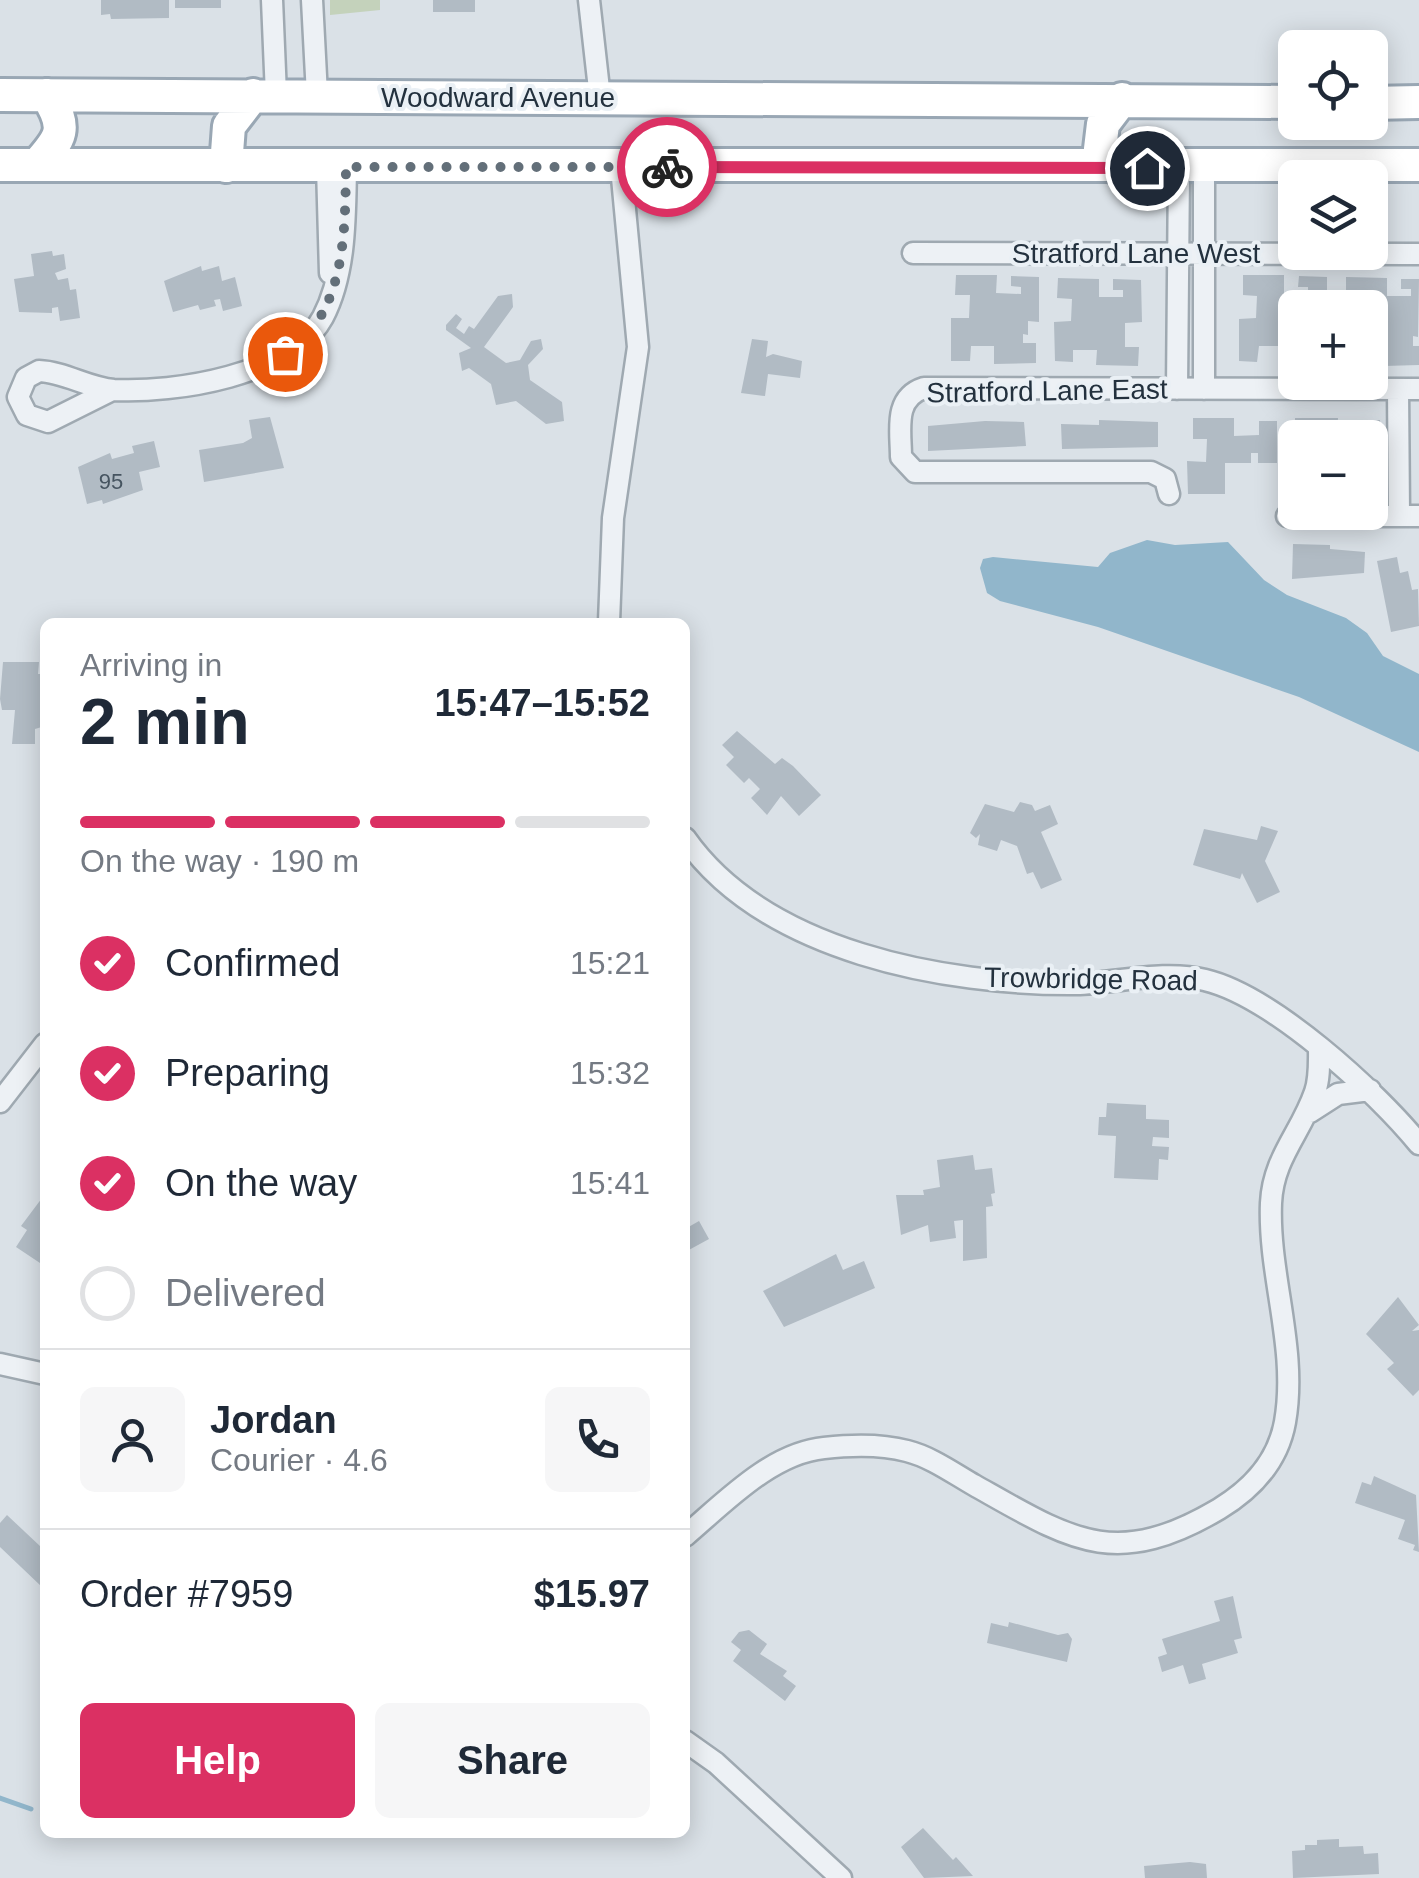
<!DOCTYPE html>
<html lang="en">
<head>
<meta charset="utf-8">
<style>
	body { margin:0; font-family:Helvetica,sans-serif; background:#f6f6f7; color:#1f2937; height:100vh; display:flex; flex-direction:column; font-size:38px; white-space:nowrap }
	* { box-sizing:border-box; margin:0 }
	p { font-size:32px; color:#747a83 }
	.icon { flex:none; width:55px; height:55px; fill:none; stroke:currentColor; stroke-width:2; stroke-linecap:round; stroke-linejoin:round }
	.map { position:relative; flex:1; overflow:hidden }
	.drawer { position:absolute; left:40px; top:618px; width:650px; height:1220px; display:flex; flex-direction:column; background:#fff; border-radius:15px; box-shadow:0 5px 25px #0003 }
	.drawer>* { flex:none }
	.controls { position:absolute; left:1278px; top:30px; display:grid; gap:20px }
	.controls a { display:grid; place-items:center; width:110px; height:110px; border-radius:15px; background:#fff; box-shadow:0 5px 25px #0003; font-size:50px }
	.pin { position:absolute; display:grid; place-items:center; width:85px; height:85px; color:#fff; margin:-42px; border:5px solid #fff; border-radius:50%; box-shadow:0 2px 10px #0007 }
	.courier { position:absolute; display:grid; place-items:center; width:100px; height:100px; margin:-50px; border:8px solid #db3063; border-radius:50%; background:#fff; color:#222; box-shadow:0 2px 12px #0007 }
	.summary em { font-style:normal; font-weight:600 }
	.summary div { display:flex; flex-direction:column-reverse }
	.summary { display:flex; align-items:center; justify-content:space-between; height:170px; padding:0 40px }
	h1 { font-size:65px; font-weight:600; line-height:75px }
	.bar { display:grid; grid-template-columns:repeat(4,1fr); gap:15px 10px; align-content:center; height:120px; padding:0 40px }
	.bar i { height:12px; border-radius:8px; background:#e0e1e3 }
	.bar .selected { background:#db3063 }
	.bar p { grid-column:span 4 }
	.line { display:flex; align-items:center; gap:25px; padding:0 40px; border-top:2px solid #e0e1e3 }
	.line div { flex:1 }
	.round { display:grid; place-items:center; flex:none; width:105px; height:105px; border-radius:15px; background:#f6f6f7 }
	ol { padding:0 40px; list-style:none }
	li { display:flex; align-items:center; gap:30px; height:110px }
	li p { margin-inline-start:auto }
	li .icon { padding:10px; border-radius:50%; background:#db3063; color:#fff; stroke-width:4 }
	li:last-child { color:#747a83 }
	li i { width:55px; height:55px; border:5px solid #e0e1e3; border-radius:50% }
	.action { display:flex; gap:20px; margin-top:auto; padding:20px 40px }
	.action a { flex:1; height:115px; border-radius:15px; background:#db3063; color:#fff; font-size:40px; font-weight:600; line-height:115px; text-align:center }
	.action a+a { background:#f6f6f7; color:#1f2937 }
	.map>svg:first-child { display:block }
	.green { fill:#c4d2bb }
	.water { fill:#91b6cb }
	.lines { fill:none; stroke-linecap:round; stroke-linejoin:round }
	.stream { stroke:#91b6cb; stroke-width:5 }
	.building { fill:#b1bbc4 }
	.minor-casing { stroke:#9fa9b1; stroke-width:25 }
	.primary-casing { stroke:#99a7b4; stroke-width:38 }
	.minor { stroke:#edf1f5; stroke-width:20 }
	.primary { stroke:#fff; stroke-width:32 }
	.done { stroke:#636f79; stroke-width:10; stroke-dasharray:0 18 }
	.route { stroke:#db3063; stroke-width:12 }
	.labels { text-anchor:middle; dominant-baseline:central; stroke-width:8; stroke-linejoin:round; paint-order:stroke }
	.number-label { font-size:22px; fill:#465460 }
	.street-label { font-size:28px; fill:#23313e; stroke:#eaf0f5 }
</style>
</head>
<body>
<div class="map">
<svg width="1419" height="1878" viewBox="0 0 1419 1878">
	<rect width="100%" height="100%" fill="#dae1e7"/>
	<path class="green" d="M330,0H380V10L330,15Z"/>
	<path class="water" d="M1147,540L1175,545L1228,542L1264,580L1287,595L1346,618L1367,633L1383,656L1419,674V752L1299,697L1098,627L1000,601L987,593L980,568L983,559L993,557L1098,567L1110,553Z"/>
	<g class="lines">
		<path class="stream" d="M0,1798L31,1809"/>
	</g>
	<path class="building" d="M101,0H169V18L111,19L110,14L101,15Z
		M175,0H221V8H175Z
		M433,0H475V12H433Z
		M52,251L53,256L64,254L66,269L55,273L58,280L68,278L70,290L76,289L80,318L60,321L58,307L52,308V313L19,312L14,279L34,276L31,254Z
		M201,266L202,271L219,266L222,281L235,277L242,306L223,311L220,299L214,300L216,306L200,310L198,305L173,312L164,281Z
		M956,275H997L996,293L1021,294V287L1011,286V276L1039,277V322L1028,321V335L1023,334V343H1036V363L994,364V346H971L970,361H951V318H969L970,295H955Z
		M1243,275H1284V294H1308V287H1298L1299,276L1327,277V308H1295V363L1281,364L1282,346H1259L1257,362L1239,361V319L1256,318L1257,296L1243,295Z
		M1346,277L1387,278V296H1411V289H1401V279H1419L1418,337L1413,336V346H1419V365L1384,366L1385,349H1370V308H1360V298L1346,297Z
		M1058,278L1099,279V297H1123V290H1113V279L1141,280L1142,322L1125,323V347H1139L1138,366L1096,365L1097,350H1073V362L1055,361L1054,322L1071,321L1072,299L1057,298Z
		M512,294L513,307L484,347L506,363L520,360L531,341L541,339L543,349L528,365L530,380L562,402L564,421L546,424L516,401L496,405L491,384L469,368L462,371L459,353L471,348L446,330V325L456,314L462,319L456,328L464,334L469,326L474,329L498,296Z
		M752,339L768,341L766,357L773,354L802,361L800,378L768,374L765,396L741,393Z
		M270,417L284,468L204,482L199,450L243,443L252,438L249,420Z
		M1193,418H1234V436L1259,435V421H1277V463H1258V453H1251V463H1225V494H1188L1187,461L1206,462L1207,439H1193Z
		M1295,418H1338L1337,438L1295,437Z
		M1099,420L1158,422V447L1062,449L1061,424L1099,425Z
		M1361,420H1380V462H1370V438H1361Z
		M985,421L1024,422L1026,446L928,451V426Z
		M154,441L160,467L139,472L143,490L103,504L102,500L87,504L78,467L110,453L112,459L134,453L132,446Z
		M1293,544L1330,545V549L1365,552L1364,573L1292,579Z
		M1397,557L1400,573L1408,571L1412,590L1418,589L1419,626L1391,632L1377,561Z
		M3,662H39L38,674H45V726L35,729V744H12L15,710H2L0,699Z
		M737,731L775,764L782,758L793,766L821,795L799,816L781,796L767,815L751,798L760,789L749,778L744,783L726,765L734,757L722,745Z
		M1020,802L1032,805L1035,811L1050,805L1058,824L1041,832L1062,880L1041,889L1033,872L1027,874L1017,846L1001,840L997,851L978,845L980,834L976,838L970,833L985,804L1014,812Z
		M1261,826L1278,831L1265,861L1280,892L1257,903L1242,873L1240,879L1193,865L1204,829L1257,840Z
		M1107,1103L1146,1105V1119L1169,1120V1138L1153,1137L1152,1146L1169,1147L1168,1160L1159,1159L1158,1180L1114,1178L1116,1136L1098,1135L1099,1117H1106Z
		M973,1155L975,1170L992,1168L995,1193L991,1194L993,1206L986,1207L987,1258L963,1261V1220L954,1221L956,1238L930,1242L928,1225L901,1235L896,1195H924L923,1190L940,1187L937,1160Z
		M45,1194V1255L40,1263L16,1247L27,1230L21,1226Z
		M699,1221L709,1239L687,1251L685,1229Z
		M836,1254L843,1270L864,1261L875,1288L784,1327L763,1291Z
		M1398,1297L1419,1325L1412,1331L1419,1330V1390L1413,1396L1387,1369L1394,1363L1366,1334Z
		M1374,1476L1416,1495L1419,1552L1413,1550L1415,1545L1398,1539L1405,1520L1355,1503L1362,1482L1371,1485Z
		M7,1515L41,1547L45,1543L42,1587L0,1547V1523Z
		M1233,1596L1242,1638L1234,1640L1238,1653L1202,1664L1206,1679L1189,1684L1183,1665L1162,1672L1158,1657L1167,1654L1162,1639L1220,1621L1214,1601Z
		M1009,1622L1058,1635L1068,1633L1072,1639L1067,1662L987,1643L991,1623L1008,1627Z
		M749,1630L767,1644L760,1654L787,1671L783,1676L796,1686L785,1701L733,1661L741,1650L731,1642L739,1632Z
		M923,1828L953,1860L956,1857L973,1876L924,1878L901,1847Z
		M1339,1839V1847L1363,1846L1364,1854L1378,1853L1379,1874L1293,1878L1292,1851L1305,1850V1845H1317V1840Z
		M1190,1862L1206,1864L1207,1878H1145L1144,1866Z"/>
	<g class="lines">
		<defs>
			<path id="minor" d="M272,0L276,95
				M312,0L317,95
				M589,0L600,98
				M327,167L330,273
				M1204,167V389
				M913,253L1419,254
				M1177,389L1179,168
				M1398,389L1399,514
				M112,390L48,422L27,415L18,397L26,378L39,371C65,372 88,388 114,390C174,393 291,376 323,317C346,273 345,216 346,167
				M1169,494L1165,479L1151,472H915L901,457C901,431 893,398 924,388L1419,389
				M1287,516H1419
				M609,622L613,518L638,347L621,167
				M685,838C765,952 945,985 1076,984C1117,983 1164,970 1205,980C1272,996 1376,1091 1419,1144
				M0,1102L45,1044
				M1310,1112L1338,1094L1370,1090
				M0,1364L45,1374
				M685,1536C724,1503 771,1453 824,1448C850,1445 881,1444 907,1451C931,1457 953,1473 974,1485C1070,1539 1114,1571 1219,1509C1252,1489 1278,1461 1285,1422C1298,1348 1268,1276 1271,1203C1273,1158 1301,1133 1315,1092C1320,1078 1319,1062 1319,1047
				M685,1741L716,1763L841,1878"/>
			<path id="primary" d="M0,95L1295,102
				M1370,103L1419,102
				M0,165H1419
				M37,165C62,137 68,129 47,95
				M226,166L229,126L253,95
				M1115,167L1100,149L1103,124L1122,99"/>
		</defs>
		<use href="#minor" class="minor-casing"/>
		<use href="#primary" class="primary-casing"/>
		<use href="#minor" class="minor"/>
		<use href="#primary" class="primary"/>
	</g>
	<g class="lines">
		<path class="done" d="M285,354C346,314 345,233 346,167H667"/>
		<path class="route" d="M667,167L1147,168"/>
	</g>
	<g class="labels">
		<g class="number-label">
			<text x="111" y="481">95</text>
		</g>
		<g class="street-label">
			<text x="498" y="97">Woodward Avenue</text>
			<text x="1136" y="253">Stratford Lane West</text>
			<text transform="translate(1047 391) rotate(-1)">Stratford Lane East</text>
			<text transform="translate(1091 979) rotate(1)">Trowbridge Road</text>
		</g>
	</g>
</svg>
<div class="controls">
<a><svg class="icon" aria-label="locate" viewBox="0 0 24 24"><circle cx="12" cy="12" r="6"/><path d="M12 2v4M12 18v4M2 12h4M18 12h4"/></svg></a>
<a><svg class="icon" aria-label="layers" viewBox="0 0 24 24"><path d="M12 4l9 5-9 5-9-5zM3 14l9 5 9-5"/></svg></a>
<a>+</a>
<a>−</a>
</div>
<div class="pin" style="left:285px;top:354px;background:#ea580c"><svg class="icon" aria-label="bag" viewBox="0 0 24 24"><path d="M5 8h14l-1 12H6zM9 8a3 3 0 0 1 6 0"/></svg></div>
<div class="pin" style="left:1147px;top:168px;background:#1f2937"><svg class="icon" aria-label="home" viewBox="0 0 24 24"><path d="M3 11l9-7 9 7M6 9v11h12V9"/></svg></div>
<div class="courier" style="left:667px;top:167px"><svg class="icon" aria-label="bike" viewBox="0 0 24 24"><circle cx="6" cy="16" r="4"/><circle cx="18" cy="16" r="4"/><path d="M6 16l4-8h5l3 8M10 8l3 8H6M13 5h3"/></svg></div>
<section class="drawer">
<div class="summary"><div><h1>2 min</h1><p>Arriving in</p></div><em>15:47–15:52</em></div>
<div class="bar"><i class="selected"></i><i class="selected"></i><i class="selected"></i><i></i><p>On the way · 190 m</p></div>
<ol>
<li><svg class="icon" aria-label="check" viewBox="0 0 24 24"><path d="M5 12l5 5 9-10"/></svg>Confirmed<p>15:21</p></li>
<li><svg class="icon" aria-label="check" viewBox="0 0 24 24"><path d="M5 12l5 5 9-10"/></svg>Preparing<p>15:32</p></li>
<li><svg class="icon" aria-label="check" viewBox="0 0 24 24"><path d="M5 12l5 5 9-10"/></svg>On the way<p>15:41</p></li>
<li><i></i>Delivered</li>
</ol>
<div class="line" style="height:180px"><a class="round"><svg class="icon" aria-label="person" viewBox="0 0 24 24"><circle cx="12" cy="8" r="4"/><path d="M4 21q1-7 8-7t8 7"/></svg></a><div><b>Jordan</b><p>Courier · 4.6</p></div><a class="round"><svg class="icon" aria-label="phone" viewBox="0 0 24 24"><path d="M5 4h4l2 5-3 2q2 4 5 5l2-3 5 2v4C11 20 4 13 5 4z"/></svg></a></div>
<div class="line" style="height:130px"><div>Order #7959</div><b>$15.97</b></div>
<div class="action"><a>Help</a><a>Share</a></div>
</section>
</div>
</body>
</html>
